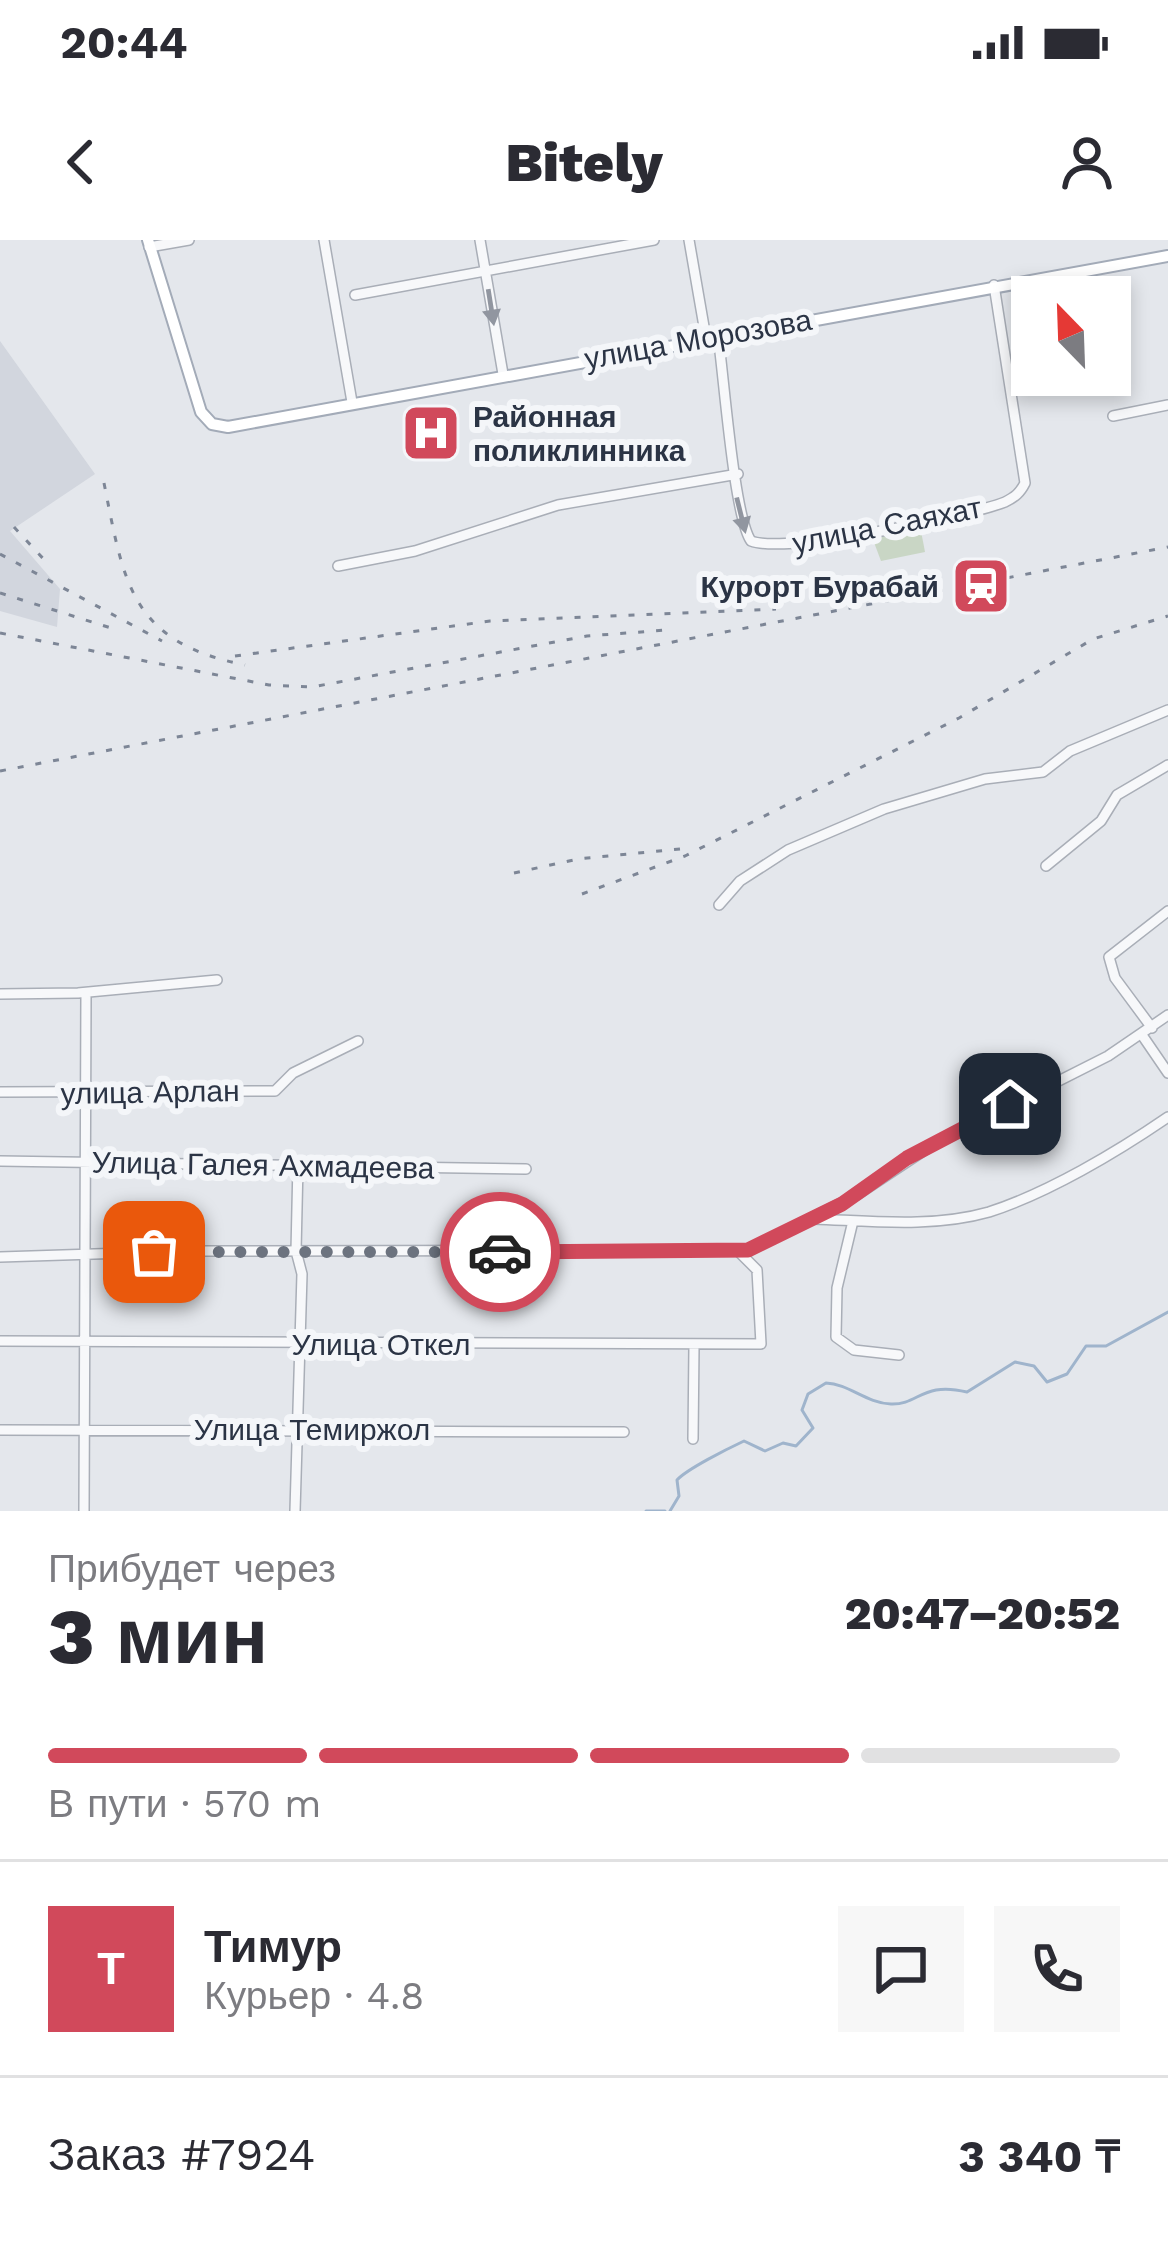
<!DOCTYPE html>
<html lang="ru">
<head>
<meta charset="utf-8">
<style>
	body { margin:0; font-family:"Work Sans",sans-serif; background:#f7f7f7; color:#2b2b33; height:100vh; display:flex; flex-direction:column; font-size:45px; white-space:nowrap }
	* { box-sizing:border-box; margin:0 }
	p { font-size:39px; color:#7c7c81 }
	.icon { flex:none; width:66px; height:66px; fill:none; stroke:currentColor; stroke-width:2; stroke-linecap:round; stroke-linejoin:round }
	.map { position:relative; height:1271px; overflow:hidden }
	.details { display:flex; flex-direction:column; background:#fff; flex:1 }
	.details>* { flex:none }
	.needle { width:78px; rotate:337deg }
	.buttons { position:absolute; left:1011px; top:36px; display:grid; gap:24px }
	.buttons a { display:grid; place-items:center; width:120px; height:120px; border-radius:0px; background:#fff; box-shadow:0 6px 18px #0003; font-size:60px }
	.pin { position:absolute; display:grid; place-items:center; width:102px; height:102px; color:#fff; margin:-51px; border-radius:24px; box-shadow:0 6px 18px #0006 }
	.courier { position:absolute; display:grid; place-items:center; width:120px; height:120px; margin:-60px; border:9px solid #d1495b; border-radius:50%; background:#fff; color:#222; box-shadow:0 3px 15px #0007 }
	.overview em { font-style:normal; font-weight:800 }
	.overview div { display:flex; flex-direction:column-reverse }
	.overview { display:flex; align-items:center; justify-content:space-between; height:204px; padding:0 48px }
	h1 { font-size:78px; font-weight:800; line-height:90px }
	.bar { display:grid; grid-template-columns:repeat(4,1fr); gap:18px 12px; align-content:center; height:144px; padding:0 48px }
	.bar i { height:15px; border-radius:9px; background:#e1e1e2 }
	.bar .on { background:#d1495b }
	.bar p { grid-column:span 4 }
	.line { display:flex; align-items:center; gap:30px; padding:0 48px; border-top:3px solid #e1e1e2 }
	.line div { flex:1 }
	.round { display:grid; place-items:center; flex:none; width:126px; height:126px; border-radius:0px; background:#f7f7f7 }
	.status { display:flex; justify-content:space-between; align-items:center; height:84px; padding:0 60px; background:#fff; direction:ltr }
	.status svg { height:33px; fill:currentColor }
	header { display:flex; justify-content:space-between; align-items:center; height:156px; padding:0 48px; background:#fff; font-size:54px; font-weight:800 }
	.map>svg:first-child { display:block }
	.built { fill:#d2d6de }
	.green { fill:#c9d6c5 }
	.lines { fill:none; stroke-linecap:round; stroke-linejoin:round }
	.stream { stroke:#9fb4cc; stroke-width:3 }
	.minor-casing { stroke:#a9aeb7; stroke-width:12 }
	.major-casing { stroke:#a3abb8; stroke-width:14 }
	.minor { stroke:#f7f8fa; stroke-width:9 }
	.major { stroke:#fff; stroke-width:10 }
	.rail { stroke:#7d8696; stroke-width:3; stroke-dasharray:6 12; stroke-linecap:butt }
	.oneway { fill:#9196a0 }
	.done { stroke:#6c737f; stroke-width:12; stroke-dasharray:0 21.6 }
	.route { stroke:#d1495b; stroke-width:15 }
	.labels { text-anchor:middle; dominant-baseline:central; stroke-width:12; stroke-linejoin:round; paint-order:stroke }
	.street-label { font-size:30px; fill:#2b3445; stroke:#f4f6f9 }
	.poi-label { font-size:30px; font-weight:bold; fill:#2b3445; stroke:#f4f6f9; text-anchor:start }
</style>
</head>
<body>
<div class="status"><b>20:44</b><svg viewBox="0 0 49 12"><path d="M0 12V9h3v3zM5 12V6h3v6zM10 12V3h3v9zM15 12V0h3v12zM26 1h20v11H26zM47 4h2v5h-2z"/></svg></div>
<header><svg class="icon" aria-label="back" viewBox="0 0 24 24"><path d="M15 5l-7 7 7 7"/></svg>Bitely<svg class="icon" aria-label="person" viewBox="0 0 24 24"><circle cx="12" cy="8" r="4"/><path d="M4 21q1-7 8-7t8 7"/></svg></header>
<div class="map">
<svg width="1168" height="1271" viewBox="0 0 1168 1271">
	<rect width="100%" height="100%" fill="#e4e7ec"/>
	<path class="built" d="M0,101L95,234L10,291L60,349L57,387L0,371Z"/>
	<path class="green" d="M921,291L925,312L881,321L872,297Z"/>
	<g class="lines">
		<path class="stream" d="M646,1271H665
			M670,1271L679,1256L677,1240C687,1229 727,1209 744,1201L765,1211L783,1203L796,1206L813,1188L802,1170L808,1154L826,1143C849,1144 866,1163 891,1164C919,1165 922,1141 967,1152L1015,1122L1034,1126L1047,1142L1067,1134L1086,1106H1106L1168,1072"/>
		<defs>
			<path id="minor" d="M324,0L352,162
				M480,0L503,134
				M689,0L706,98
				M149,7L189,0
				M355,55L654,0
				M718,96C724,137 734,277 751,301C785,314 966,277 1005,262C1015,257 1020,253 1025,243L994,45
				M1113,176L1168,165
				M338,326L415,311L558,265L738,234
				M1046,626L1101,581L1117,555L1168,525
				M719,665L740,641L788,610L884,569L985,539L1043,532L1070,511L1168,470
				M0,754L78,753L217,740
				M1152,788L1115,738L1109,717L1168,671
				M1142,795L1168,833
				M0,852L275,851L293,833L358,801
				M0,921L526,929
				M814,979C871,981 933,988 989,972C1048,953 1117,912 1168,877
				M853,981L837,1048L836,1097L854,1110L899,1115
				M0,1017L188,1011L748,1010L857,955L934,904L1108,816L1168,775
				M0,1101L761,1104L757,1030L739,1012
				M0,1190L624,1192
				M693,1199L694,1106
				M84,1271L86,753
				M295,1271L302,1034L296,1011L298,924"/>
			<path id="major" d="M148,0L201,172L212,184L228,187L1168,16"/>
		</defs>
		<use href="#minor" class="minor-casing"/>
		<use href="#major" class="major-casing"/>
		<use href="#minor" class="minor"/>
		<use href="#major" class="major"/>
		<path class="rail" d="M104,243C124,343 130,402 245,425
			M14,287L50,326
			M0,314L162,401
			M0,353L111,388
			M0,393L269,445L312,447L587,396L667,390
			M235,416L490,381L776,369
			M0,531L1168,307
			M514,633L578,619L680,609
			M582,654L685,616L959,478L1093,399L1168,376"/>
	</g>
	<defs><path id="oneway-solid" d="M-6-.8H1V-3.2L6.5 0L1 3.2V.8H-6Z" transform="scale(3)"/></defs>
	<g class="oneway">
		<use href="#oneway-solid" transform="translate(491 67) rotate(81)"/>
		<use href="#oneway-solid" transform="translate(741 275) rotate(76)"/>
	</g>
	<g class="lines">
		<path class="done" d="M154,1012H500"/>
		<path class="route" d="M500,1012L748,1010L842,964L907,918L1010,864"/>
	</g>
	<defs>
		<symbol id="hospital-square" viewBox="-11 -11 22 22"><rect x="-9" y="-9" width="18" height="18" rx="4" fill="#d1495b" stroke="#f4f6f9"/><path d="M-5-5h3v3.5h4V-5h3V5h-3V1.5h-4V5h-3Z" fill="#fff"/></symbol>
		<symbol id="station-square" viewBox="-11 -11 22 22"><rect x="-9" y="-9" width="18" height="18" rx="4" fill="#d1495b" stroke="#f4f6f9"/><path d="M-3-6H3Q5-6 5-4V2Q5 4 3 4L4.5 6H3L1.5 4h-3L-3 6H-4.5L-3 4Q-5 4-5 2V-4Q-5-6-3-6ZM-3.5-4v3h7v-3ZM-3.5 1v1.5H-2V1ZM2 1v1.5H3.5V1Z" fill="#fff"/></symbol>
	</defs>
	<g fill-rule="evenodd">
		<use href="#hospital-square" x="398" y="160" width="66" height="66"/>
		<use href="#station-square" x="948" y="313" width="66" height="66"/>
	</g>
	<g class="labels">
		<g class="street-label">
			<text transform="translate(698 99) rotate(-10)">улица Морозова</text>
			<text transform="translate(887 285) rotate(-11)">улица Саяхат</text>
			<text transform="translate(150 852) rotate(-1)">улица Арлан</text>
			<text transform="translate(263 925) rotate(1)">Улица Галея Ахмадеева</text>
			<text x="381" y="1104">Улица Откел</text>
			<text x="312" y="1189">Улица Темиржол</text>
		</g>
		<g class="poi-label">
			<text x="473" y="176">Районная<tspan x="473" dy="34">поликлинника</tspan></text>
			<text x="939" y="346" text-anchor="end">Курорт Бурабай</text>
		</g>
	</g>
</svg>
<div class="buttons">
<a><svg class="needle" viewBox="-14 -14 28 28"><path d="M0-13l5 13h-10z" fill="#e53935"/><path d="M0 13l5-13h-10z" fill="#7c7c81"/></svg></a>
</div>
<div class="pin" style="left:154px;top:1012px;background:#ea580c"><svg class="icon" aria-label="bag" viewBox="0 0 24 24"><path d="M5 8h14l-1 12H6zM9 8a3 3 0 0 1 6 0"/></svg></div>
<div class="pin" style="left:1010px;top:864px;background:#1f2937"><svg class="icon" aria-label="home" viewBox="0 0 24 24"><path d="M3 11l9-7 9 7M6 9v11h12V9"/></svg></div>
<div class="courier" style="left:500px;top:1012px"><svg class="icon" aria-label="car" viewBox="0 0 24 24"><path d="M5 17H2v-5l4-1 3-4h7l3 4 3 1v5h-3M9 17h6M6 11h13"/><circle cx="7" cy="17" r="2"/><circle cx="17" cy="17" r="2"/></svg></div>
</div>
<section class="details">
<div class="overview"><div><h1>3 мин</h1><p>Прибудет через</p></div><em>20:47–20:52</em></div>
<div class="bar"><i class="on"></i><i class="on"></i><i class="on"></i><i></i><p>В пути · 570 m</p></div>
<div class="line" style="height:216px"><b class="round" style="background:#d1495b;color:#fff">Т</b><div><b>Тимур</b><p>Курьер · 4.8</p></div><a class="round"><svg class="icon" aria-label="chat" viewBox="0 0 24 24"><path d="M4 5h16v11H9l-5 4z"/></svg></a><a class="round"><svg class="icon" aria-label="phone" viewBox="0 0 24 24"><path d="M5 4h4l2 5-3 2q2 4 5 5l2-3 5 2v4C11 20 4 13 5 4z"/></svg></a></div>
<div class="line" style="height:156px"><div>Заказ #7924</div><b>3 340 ₸</b></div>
</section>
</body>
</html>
